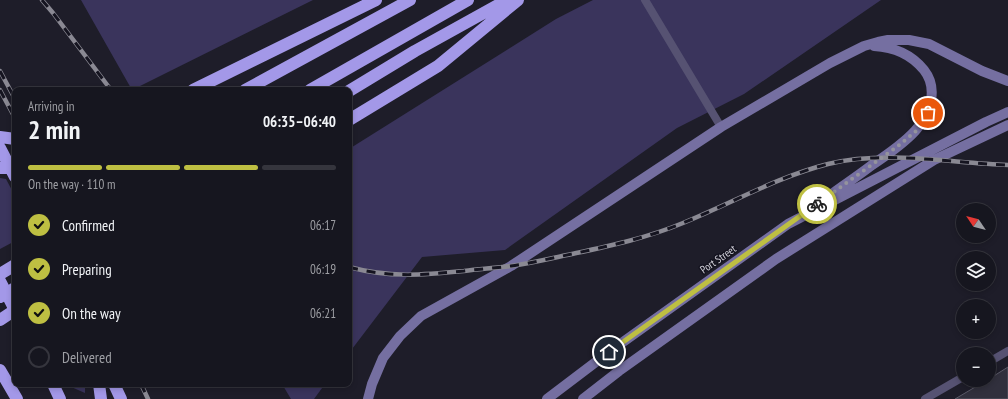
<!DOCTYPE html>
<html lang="en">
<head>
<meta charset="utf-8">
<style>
	body { margin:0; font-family:"PT Sans Narrow",sans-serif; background:#1f1f28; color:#f1f3f6; height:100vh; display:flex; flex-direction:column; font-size:15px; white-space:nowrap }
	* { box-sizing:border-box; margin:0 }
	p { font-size:13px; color:#9e9fa4 }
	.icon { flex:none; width:22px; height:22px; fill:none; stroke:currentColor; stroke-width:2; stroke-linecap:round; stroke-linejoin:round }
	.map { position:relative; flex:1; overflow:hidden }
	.drawer { position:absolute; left:12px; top:87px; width:340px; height:300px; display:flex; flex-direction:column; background:#16161f; border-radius:8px; box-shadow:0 2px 6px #0003,0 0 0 1px #35353d }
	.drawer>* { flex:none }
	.needle { width:26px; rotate:305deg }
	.controls { position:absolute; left:956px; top:203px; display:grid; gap:8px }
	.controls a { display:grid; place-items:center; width:40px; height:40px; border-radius:50%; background:#16161f; box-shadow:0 2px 6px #0003,0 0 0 1px #35353d; font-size:20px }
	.pin { position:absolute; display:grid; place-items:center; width:34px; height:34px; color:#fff; margin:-17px; border:2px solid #fff; border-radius:50%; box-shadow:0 1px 4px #0007 }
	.courier { position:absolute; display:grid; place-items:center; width:40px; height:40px; margin:-20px; border:3px solid #bebf42; border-radius:50%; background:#fff; color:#222; box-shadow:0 1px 5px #0007 }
	.head em { font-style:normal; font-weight:700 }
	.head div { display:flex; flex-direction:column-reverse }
	.head { display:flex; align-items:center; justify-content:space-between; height:68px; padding:0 16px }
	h1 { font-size:26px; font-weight:700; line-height:30px }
	.bar { display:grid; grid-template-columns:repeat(4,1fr); gap:6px 4px; align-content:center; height:48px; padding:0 16px }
	.bar i { height:5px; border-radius:3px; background:#35353d }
	.bar .on { background:#bebf42 }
	.bar p { grid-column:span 4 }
	ol { padding:0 16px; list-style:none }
	li { display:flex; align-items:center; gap:12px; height:44px }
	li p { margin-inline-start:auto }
	li .icon { padding:4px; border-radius:50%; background:#bebf42; color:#111; stroke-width:4 }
	li:last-child { color:#9e9fa4 }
	li i { width:22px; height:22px; border:2px solid #35353d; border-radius:50% }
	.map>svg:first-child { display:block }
	.green { fill:#3a345c }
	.building { fill:#31303d; stroke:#5b5a68 }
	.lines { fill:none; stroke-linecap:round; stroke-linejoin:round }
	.service { stroke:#565272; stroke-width:8 }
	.secondary { stroke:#756fa1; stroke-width:10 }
	.motorway { stroke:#a398e8; stroke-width:12 }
	.rail-casing { stroke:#8a8993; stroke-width:4.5 }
	.rail { stroke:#151420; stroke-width:3; stroke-dasharray:9; stroke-linecap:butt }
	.motorway-bridge { stroke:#a398e8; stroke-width:12 }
	.done { stroke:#94939d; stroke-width:4; stroke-dasharray:0 7.2 }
	.route { stroke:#bebf42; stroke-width:5 }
	.labels { text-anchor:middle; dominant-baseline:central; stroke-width:3; stroke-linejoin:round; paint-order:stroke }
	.street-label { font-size:11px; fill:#d4d3dc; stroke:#151420 }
</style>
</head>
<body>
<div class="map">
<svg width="1008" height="399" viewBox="0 0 1008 399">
	<rect width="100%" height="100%" fill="#1e1d29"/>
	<path class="green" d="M81,0H313L132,90Z
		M593,0H881L744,94L677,128L505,250L422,257L349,353V149L556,19Z
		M0,178L6,179L15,196V241L0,249Z
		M68,384H85V393L69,386Z
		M282,384H325L314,399H291Z"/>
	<path class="building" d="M1008,367V399H955L987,380H989V379Z"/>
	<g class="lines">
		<path class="service" d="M645,0L721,127
			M989,362L1008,351
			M925,399L963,377"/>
		<path class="secondary" d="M820,202C837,190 855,178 872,165C887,155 903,144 915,131C930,115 939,89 924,70C911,54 894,47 874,46
			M368,399L372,384L383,358L400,336L421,316L511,266L721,127L830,63L864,46L878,42L888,40H909L929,44L982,71L1008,81
			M547,399L609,352L788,224L986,122L1008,112
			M583,399L619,371L776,259L934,160L1008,125"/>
		<path class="motorway" d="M193,90L376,0
			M245,90L410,0
			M310,90L468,0
			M349,91L415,51L507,0
			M349,120L438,66L518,0
			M0,137L15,139
			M0,148L15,177
			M0,274L15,265
			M0,281L15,310
			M0,370L17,399
			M53,384L60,399
			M99,384L101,399
			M114,384L121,399"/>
		<defs>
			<path id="rail" d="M42,0L53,13L111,90
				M0,71L15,99
				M0,90L15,118
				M349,267C389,278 423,275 464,271C480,269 496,268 511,266C532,263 552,258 572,254C609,246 647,238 683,223C732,203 777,177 828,164C887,150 949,163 1008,165
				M141,384L148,399"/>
		</defs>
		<use href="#rail" class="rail-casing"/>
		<use href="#rail" class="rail"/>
		<path class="motorway-bridge" d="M0,168H15
			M0,297L15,288
			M0,320L15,310"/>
	</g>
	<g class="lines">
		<path class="done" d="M817,204L898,146L916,131L928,113"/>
		<path class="route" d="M609,352L817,204"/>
	</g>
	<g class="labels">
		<g class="street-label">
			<text transform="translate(718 259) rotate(-35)">Port Street</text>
		</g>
	</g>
</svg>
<div class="controls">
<a><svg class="needle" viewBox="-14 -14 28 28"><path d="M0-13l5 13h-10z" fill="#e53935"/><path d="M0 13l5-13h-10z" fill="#9e9fa4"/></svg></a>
<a><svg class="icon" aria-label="layers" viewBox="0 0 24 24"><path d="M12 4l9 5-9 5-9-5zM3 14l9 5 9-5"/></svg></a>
<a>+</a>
<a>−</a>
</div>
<div class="pin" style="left:928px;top:113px;background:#ea580c"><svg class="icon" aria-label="bag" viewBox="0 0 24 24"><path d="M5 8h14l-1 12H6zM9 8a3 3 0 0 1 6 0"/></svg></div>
<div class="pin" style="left:609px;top:352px;background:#1f2937"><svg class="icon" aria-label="home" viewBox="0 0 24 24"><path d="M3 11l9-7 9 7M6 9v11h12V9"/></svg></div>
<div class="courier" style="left:817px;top:204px"><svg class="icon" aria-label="bike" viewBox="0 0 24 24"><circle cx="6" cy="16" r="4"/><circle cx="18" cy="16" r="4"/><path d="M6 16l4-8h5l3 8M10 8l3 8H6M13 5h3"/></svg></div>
<section class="drawer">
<div class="head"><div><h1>2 min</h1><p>Arriving in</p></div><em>06:35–06:40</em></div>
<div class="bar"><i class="on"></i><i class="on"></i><i class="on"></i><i></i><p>On the way · 110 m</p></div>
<ol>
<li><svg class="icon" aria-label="check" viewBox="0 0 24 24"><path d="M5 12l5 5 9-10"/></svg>Confirmed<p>06:17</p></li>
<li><svg class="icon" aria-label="check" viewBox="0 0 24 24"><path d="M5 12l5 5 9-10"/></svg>Preparing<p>06:19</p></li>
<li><svg class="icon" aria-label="check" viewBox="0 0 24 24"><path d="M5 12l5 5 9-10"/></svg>On the way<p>06:21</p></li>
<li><i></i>Delivered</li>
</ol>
</section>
</div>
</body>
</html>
